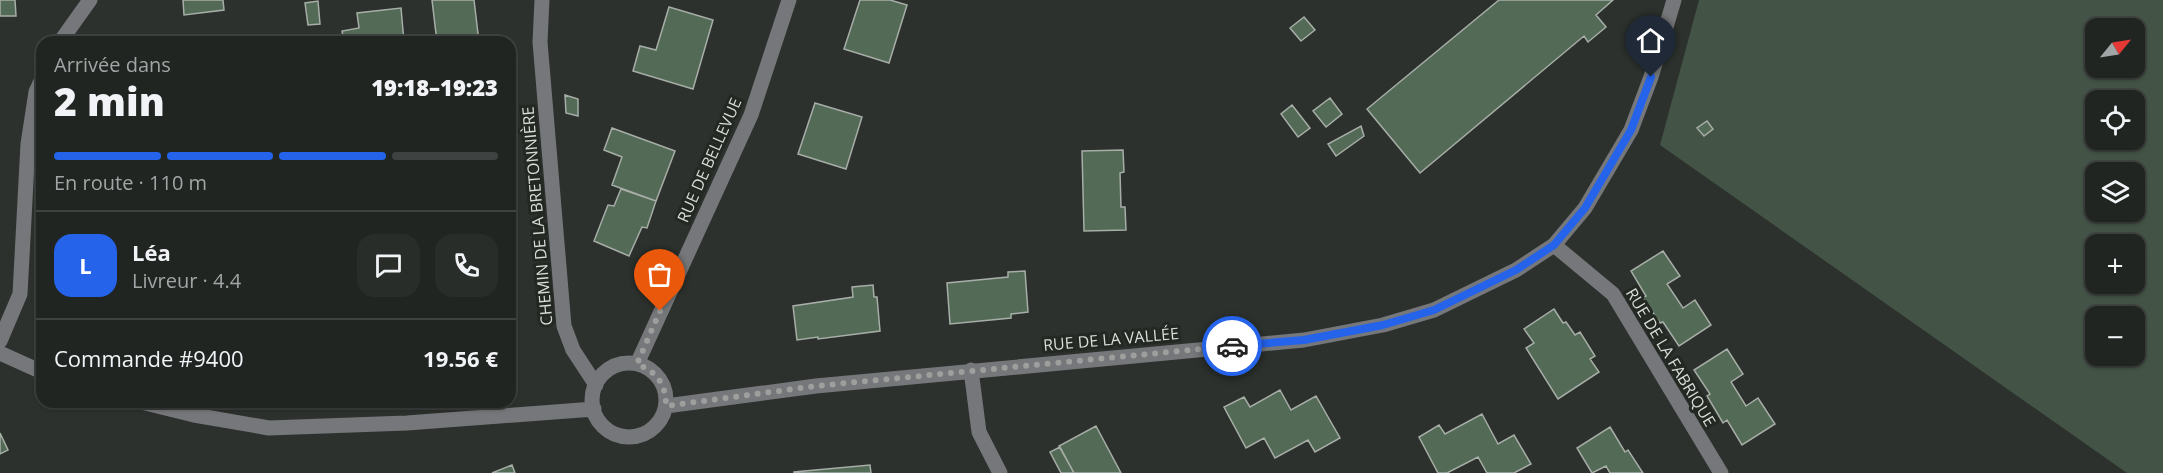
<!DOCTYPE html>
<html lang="fr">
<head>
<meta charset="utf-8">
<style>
	body { margin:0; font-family:"Open Sans",sans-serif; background:#292d2a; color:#f1f3f6; height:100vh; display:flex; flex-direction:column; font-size:22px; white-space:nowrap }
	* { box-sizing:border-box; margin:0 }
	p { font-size:20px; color:#a2a5a5 }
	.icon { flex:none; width:33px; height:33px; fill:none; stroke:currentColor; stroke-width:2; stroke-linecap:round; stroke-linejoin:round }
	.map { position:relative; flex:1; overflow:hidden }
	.side { position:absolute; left:36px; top:36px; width:480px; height:372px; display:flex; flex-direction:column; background:#212522; border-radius:18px; box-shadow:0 2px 4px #0004,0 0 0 2px #3e4240 }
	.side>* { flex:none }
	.needle { width:39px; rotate:60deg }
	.tools { position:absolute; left:2085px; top:18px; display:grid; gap:12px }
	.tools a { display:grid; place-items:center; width:60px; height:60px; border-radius:12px; background:#212522; box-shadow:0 2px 4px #0004,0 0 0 2px #3e4240; font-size:30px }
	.pin { position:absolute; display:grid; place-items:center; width:51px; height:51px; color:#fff; margin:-62px -26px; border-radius:50% 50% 50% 0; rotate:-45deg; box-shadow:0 0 6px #0007 }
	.pin .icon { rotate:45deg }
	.courier { position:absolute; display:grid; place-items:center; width:60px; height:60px; margin:-30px; border:4px solid #2563eb; border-radius:50%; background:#fff; color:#222; box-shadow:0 2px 8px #0007 }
	.head em { font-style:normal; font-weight:800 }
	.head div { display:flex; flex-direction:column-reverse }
	.head { display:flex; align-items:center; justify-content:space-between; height:102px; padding:0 18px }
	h1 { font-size:39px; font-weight:800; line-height:45px }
	.bar { display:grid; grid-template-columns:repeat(4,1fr); gap:9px 6px; align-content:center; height:72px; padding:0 18px }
	.bar i { height:8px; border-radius:4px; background:#3e4240 }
	.bar .selected { background:#2563eb }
	.bar p { grid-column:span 4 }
	.line { display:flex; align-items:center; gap:15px; padding:0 18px; border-top:2px solid #3e4240 }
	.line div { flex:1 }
	.round { display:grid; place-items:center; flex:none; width:63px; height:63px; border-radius:18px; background:#292d2a }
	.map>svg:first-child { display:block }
	.green { fill:#435345; fill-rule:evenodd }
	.building { fill:#536a56; stroke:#a7ada7; stroke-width:1.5 }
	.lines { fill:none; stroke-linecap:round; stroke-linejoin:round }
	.minor { stroke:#76777a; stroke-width:15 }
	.done { stroke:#9ca09d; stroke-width:6; stroke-dasharray:0 10.8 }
	.route { stroke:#2563eb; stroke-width:8 }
	.labels { text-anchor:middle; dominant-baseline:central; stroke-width:6; stroke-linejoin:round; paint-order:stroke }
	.street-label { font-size:16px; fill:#d9dcd9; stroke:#232823 }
</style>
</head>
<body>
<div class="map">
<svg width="2163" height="473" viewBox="0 0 2163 473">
	<rect width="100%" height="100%" fill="#2c312d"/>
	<path class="green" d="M1699,0H2163V473H2127L1660,145ZM2096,28H2134V68H2096ZM2096,100H2134V140H2096ZM2096,172H2134V212H2096ZM2096,244H2134V284H2096ZM2096,316H2134V356H2096Z"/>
	<path class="building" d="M0,0H15L16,16H0Z
		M183,0H223L224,10L184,15Z
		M432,0H474L479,42H437Z
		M860,0H890L907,5L889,63L844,49Z
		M1499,0H1613L1596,15L1606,27L1588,42L1584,36L1420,173L1367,109Z
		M318,1L320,24L308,25L305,3Z
		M669,7L713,20L693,89L633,71L640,46L656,50Z
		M401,8L404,42H344L342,31L359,28L357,13Z
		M1304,17L1315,30L1301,41L1290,28Z
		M565,95L578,99V116L566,113Z
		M1330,98L1342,114L1326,127L1313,111Z
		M815,103L862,117L846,169L798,154Z
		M1292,105L1310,128L1298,137L1281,114Z
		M1707,121L1713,129L1704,136L1697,128Z
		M1361,126L1364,136L1336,156L1328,144Z
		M612,128L675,151L656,201L612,185L622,157L604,150Z
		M1123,150L1124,172L1120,173L1121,207H1125L1126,230L1084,231L1082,151Z
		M621,189L656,201L647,228L642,227L629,256L594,241L608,205L614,206Z
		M1663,251L1680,276L1667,284L1683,308L1695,300L1711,325L1679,346L1663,322L1660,323L1643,298L1646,296L1631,271Z
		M1025,271L1028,312L1011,314V318L950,324L947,283L1008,277V272Z
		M873,285L874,297H877L880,331L818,339V337L797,340L793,306L853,297L852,287Z
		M1554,309L1563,323L1566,322L1575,335L1580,332L1595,356L1590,359L1599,372L1558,399L1526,348L1534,343L1524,329Z
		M1727,349L1743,374L1731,382L1746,406L1758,398L1775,424L1742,445L1727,420L1723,423L1707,396L1710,394L1694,370Z
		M1280,390L1291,410L1316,396L1340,438L1315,452L1308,440L1275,458L1264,438L1246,448L1224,407L1244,397L1250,407Z
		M1482,414L1498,444L1514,435L1531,464L1514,473H1487L1478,457L1447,473H1438L1419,437L1439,425L1445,434Z
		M1096,426L1121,473H1074L1059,446Z
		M1610,427L1625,452L1628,450L1643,473H1610L1606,466L1592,473L1577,448Z
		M0,433L8,450L0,454Z
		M1060,447L1074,473H1061L1050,452Z
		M512,465L515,473H492Z
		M870,465L871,473H794V472Z"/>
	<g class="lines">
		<path class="minor" d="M542,0L540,42L564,326L573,350L596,385
			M60,42L90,0
			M1554,245L1613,294L1721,473
			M0,341L20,294L28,144L36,92L42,79
			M0,353L42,372
			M592 400a37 37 0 1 1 74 0a37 37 0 1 1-74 0Z
			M637,364L751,115L789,0
			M971,370L979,432L1000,473
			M141,402L194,415L269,428L407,423L594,409
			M666,406L816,386L1304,340L1383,325L1434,310L1516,270L1554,245L1585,208L1631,130L1651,77L1674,0"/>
	</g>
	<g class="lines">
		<path class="done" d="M660,311L637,364C657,372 666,384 666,406L816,386L1232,346"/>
		<path class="route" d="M1232,346L1304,340L1383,325L1434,310L1516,270L1554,245L1585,208L1631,130L1651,77"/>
	</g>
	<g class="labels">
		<g class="street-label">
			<text transform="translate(709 160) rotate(-66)">RUE DE BELLEVUE</text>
			<text transform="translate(537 216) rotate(-95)">CHEMIN DE LA BRETONNIÈRE</text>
			<text transform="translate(1111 339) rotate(-5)">RUE DE LA VALLÉE</text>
			<text transform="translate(1671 357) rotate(59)">RUE DE LA FABRIQUE</text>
		</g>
	</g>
</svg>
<div class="tools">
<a><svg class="needle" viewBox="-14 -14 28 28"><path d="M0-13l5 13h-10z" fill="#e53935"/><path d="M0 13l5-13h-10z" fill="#a2a5a5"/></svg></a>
<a><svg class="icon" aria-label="locate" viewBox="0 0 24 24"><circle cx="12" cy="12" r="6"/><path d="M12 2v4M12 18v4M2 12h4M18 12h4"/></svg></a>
<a><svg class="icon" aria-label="layers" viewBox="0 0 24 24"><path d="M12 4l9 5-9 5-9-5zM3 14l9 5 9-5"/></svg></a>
<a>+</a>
<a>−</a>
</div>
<div class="pin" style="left:660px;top:311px;background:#ea580c"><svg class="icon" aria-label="bag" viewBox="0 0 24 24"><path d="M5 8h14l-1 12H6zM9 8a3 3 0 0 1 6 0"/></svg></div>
<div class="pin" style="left:1651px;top:77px;background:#1f2937"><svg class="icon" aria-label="home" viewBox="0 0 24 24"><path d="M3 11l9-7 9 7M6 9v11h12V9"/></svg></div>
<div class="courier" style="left:1232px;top:346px"><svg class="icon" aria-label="car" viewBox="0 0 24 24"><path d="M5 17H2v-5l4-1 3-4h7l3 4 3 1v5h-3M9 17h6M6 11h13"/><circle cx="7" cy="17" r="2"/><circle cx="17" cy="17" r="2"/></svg></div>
<section class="side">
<div class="head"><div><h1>2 min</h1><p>Arrivée dans</p></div><em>19:18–19:23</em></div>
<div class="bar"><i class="selected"></i><i class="selected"></i><i class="selected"></i><i></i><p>En route · 110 m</p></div>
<div class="line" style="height:108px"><b class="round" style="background:#2563eb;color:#fff">L</b><div><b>Léa</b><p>Livreur · 4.4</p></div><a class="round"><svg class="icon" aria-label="chat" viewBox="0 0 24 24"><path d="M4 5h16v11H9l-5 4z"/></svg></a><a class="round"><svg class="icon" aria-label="phone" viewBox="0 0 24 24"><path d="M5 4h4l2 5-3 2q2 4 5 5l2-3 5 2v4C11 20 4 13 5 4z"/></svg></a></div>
<div class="line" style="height:78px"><div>Commande #9400</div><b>19.56 €</b></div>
</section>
</div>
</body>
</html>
